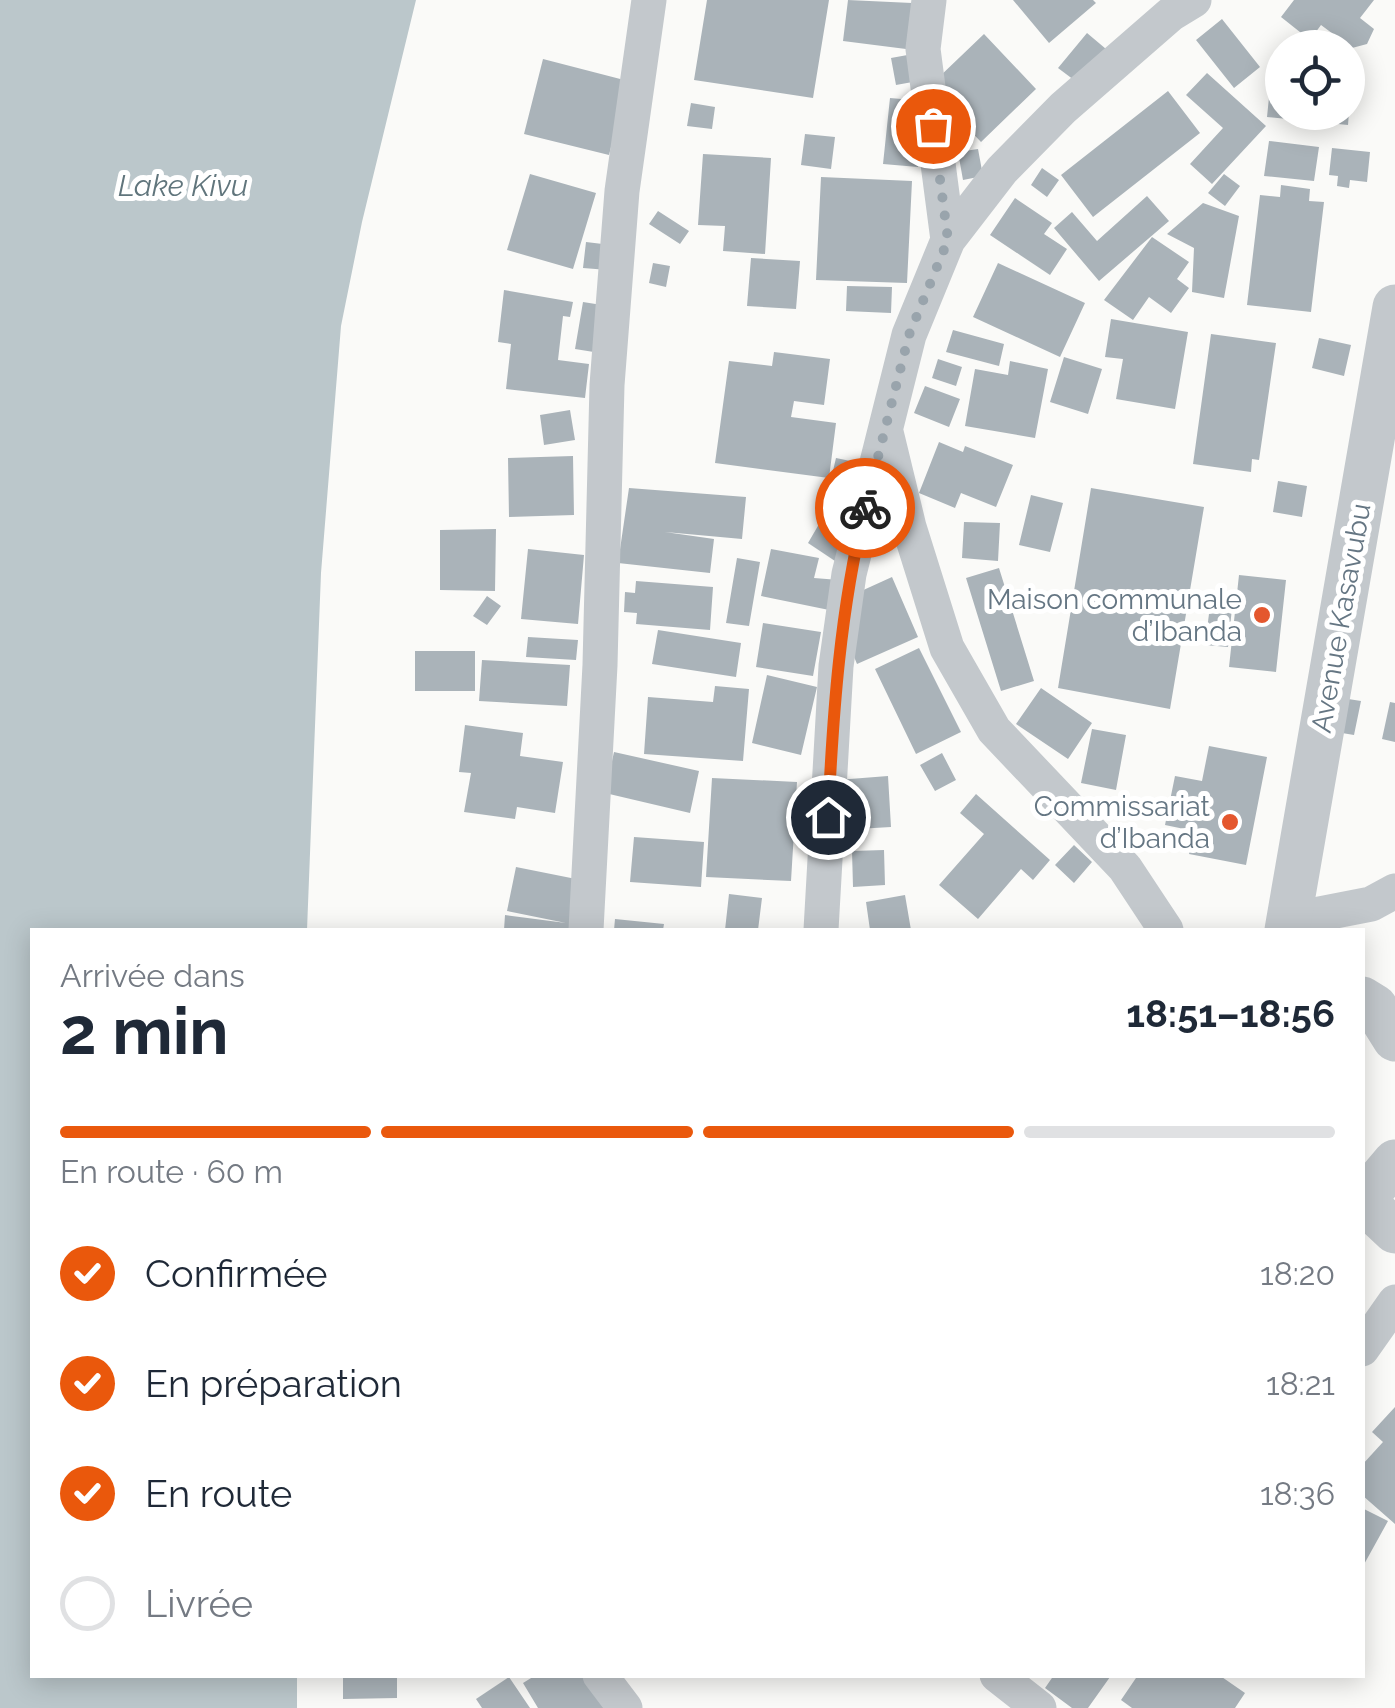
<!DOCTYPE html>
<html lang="fr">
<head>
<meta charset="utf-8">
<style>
	body { margin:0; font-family:Raleway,sans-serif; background:#f2f2f3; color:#1f2937; height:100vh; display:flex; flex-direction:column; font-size:38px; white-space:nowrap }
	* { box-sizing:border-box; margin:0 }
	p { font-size:32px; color:#747a83 }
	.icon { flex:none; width:55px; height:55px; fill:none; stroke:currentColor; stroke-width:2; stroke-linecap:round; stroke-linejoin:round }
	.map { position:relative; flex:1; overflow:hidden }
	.drawer { position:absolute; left:30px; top:928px; width:1335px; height:750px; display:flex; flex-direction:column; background:#fff; border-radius:0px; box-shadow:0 5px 25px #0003 }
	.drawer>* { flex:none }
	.buttons { position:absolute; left:1265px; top:30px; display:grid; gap:20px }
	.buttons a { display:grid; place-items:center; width:100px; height:100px; border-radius:50%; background:#fff; box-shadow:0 5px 25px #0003; font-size:50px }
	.pin { position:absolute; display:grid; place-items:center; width:85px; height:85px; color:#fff; margin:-42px; border:5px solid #fff; border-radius:50%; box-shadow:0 2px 10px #0007 }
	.courier { position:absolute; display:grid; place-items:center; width:100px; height:100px; margin:-50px; border:8px solid #ea580c; border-radius:50%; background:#fff; color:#222; box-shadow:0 2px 12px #0007 }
	.headline em { font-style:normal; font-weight:700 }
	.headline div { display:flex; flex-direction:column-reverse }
	.headline { display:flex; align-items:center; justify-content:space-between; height:170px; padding:0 30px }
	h1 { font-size:65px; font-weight:700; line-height:75px }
	.bar { display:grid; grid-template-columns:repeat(4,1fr); gap:15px 10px; align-content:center; height:120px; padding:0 30px }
	.bar i { height:12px; border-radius:8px; background:#e0e1e3 }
	.bar .selected { background:#ea580c }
	.bar p { grid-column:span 4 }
	ol { padding:0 30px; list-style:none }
	li { display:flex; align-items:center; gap:30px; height:110px }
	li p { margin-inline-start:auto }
	li .icon { padding:10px; border-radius:50%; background:#ea580c; color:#fff; stroke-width:4 }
	li:last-child { color:#747a83 }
	li i { width:55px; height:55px; border:5px solid #e0e1e3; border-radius:50% }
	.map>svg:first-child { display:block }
	.water { fill:#bbc7cb }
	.building { fill:#aab3b9 }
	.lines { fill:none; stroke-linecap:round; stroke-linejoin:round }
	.minor { stroke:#c3c8cc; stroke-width:35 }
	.tertiary { stroke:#c3c8cc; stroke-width:45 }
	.done { stroke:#99a4ac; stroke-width:10; stroke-dasharray:0 18 }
	.route { stroke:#ea580c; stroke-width:12 }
	.poi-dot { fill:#e4572e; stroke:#fff; stroke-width:4 }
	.labels { text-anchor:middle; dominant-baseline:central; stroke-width:10; stroke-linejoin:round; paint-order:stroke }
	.poi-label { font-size:28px; fill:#657683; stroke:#fff; text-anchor:end }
	.street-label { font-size:28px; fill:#657683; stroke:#fff }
	.water-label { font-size:30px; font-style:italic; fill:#60757c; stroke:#fff }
</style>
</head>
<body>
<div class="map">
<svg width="1395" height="1708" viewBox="0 0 1395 1708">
	<rect width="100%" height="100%" fill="#fafaf8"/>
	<path class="water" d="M0,0H416L362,222L341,326L321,573L307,930H32V1675H297V1708H0Z"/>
	<path class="building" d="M707,0H829L813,98L694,80Z
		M848,0L912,3L906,49L843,41Z
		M1013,0H1093L1096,3L1049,43Z
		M1294,0H1374L1360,18L1374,29L1367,44L1352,48L1321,25L1310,40L1281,17Z
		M1222,19L1260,67L1234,88L1196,40Z
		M1087,33L1106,49L1078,83L1058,68Z
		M984,34L1036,89L981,142L944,103L952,95L937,79Z
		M913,54L918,81L896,85L891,58Z
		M1273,58L1282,59V112H1349L1348,125L1267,117Z
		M543,59L628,81L609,155L524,134Z
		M1207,73L1266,126L1212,184L1190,164L1223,128L1186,95Z
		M1168,91L1200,133L1093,217L1061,175Z
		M890,98L924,101L918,167L883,164Z
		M691,103L715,107L712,129L687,126Z
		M805,134L835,137L831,169L801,165Z
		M1269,141L1319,147L1314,181L1264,176Z
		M1332,148L1370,152L1367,182L1350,180L1349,188L1337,186L1338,176L1329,175Z
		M978,149L983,176L963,180L958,152Z
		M703,154L771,158L765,254L723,251L725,226L698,225Z
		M1042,168L1059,180L1047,197L1031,185Z
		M530,174L596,193L573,269L507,250Z
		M1224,174L1240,186L1225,206L1208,193Z
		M821,177L912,181L907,283L816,280Z
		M1281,185L1310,189L1309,201L1324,202L1311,312L1247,305L1260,195L1280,197Z
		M1147,196L1169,221L1099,281L1054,228L1072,212L1097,241Z
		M1015,198L1052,223L1044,234L1067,249L1050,275L990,235Z
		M1203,203L1239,216L1224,298L1192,292L1194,248L1167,234Z
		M658,211L689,231L680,244L649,224Z
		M1152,237L1189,262L1177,279L1189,288L1171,313L1149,297L1133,320L1104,300Z
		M586,242L611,245L608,270L583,268Z
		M751,258L800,261L796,309L747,306Z
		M653,263L670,266L666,287L649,283Z
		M998,263L1085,303L1060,357L973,317Z
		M847,286L892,287L891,313L846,311Z
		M504,290L573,302L570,317L563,316L558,360L589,364L585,398L506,389L511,344L498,342Z
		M583,302L608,306L600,353L575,349Z
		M1111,319L1188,332L1175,409L1116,399L1123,359L1105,357Z
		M953,330L1004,344L999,366L946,352Z
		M1211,334L1276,343L1259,460L1252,459L1251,472L1193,464Z
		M1319,338L1351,345L1344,376L1312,368Z
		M774,352L830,359L824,405L794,401L791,417L836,423L829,478L715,463L729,361L772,366Z
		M1064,357L1102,369L1088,414L1050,402Z
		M938,359L962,367L956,386L932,378Z
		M1010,361L1048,369L1035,438L965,426L975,369L1008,375Z
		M925,386L960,399L949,427L914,413Z
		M570,410L575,440L544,445L540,415Z
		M939,442L963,452L965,446L1013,465L996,507L961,493L955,508L919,493Z
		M573,456L574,515L509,517L508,458Z
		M836,458L860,463L857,481L832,475Z
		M1278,481L1307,486L1302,517L1273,512Z
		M629,488L746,497L742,539L665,532L714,539L710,573L618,563Z
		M1091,488L1204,507L1170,709L1058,688Z
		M1031,495L1063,503L1050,552L1019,545Z
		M822,519L851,537L835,561L808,543Z
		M964,522L1000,523L998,561L962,558Z
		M496,529L495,591L440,590V530Z
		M528,549L584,555L578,624L521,619Z
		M771,549L819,558L814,578L839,580L834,611L761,596Z
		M737,558L760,562L749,626L726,623Z
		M999,568L1034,681L1001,691L966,578Z
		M1239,575L1286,580L1276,672L1229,667Z
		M892,577L918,637L857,664L846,637L859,592Z
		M636,581L713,587L710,630L636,624L637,613L624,612L625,592L635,593Z
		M487,596L501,606L487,625L473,616Z
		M1210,606L1232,608L1228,647L1205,645Z
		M763,623L821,632L813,676L756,667Z
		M658,630L741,643L736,677L652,664Z
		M528,637L578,640L576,660L526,657Z
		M919,648L961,732L916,754L875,669Z
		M415,651H475V691H415Z
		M482,660L570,665L567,706L479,701Z
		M767,675L817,687L801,755L752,743Z
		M715,686L749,689L743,761L644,754L648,697L713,702Z
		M1041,688L1092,723L1068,759L1016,724Z
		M1342,698L1361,701L1354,735L1336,732Z
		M1390,702L1395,703V742L1382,739Z
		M465,725L523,733L520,756L563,762L555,813L517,807L515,819L464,812L471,773L459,772Z
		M1092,729L1126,735L1116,790L1081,783Z
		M1209,746L1267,757L1246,865L1189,854L1194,831L1165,825L1175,776L1202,781Z
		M614,752L699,771L690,813L605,793Z
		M942,753L956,780L935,791L920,765Z
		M888,776L891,827L840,830L837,780Z
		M712,778L797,782L791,881L706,877Z
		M976,794L1050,860L1033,880L1021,869L978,919L939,885L984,834L960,813Z
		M634,837L704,842L701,887L630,882Z
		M1074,845L1092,862L1074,883L1055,865Z
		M884,850L885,885L853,887L852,851Z
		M516,867L581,880L580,930H504L505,915L566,923L507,911Z
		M729,894L762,898L758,930H725Z
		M905,895L911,930H870L866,902Z
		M615,919L664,924L663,930H614Z
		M1395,1407V1524L1362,1495V1465L1383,1442L1372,1432Z
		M1362,1508L1388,1521L1362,1568Z
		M343,1675H397V1698L343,1699Z
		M536,1675H590L604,1708H538L523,1683Z
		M1054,1675H1107L1110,1677L1088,1708H1072L1045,1688Z
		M1138,1675H1219L1245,1693L1235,1708H1132L1121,1700Z
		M509,1677L530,1708H482L476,1699Z"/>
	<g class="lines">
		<path class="minor" d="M929,0L923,49L948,240
			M886,432L909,527L947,648L994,730L1125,868L1166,930
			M1289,920L1371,904L1395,891
			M586,930L600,665L607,385L622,191L649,0
			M821,930L836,666L849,574L909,335L948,240L1002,170L1063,108L1171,14L1194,0
			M1362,1349L1395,1302
			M600,1675L625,1708
			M997,1675L1039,1708"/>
		<path class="tertiary" d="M1287,930L1395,307
			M1362,999L1375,1007L1395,1039
			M1362,1201L1395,1162
			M1363,1201L1395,1231"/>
	</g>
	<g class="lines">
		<path class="done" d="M865,508L909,335L948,240L933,126"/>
		<path class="route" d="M828,817C833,712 840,610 865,508"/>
	</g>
	<g class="poi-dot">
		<circle cx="1262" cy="615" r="10"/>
		<circle cx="1230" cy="822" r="10"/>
	</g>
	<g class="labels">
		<g class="poi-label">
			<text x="1242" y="599">Maison communale<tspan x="1242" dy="32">d’Ibanda</tspan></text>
			<text x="1210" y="806">Commissariat<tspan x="1210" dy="32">d’Ibanda</tspan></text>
		</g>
		<g class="street-label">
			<text transform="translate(1341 618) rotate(-80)">Avenue Kasavubu</text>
		</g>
		<g class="water-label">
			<text x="183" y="185">Lake Kivu</text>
		</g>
	</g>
</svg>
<div class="buttons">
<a><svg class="icon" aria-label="locate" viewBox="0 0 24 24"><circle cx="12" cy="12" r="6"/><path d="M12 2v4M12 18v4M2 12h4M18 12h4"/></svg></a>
</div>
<div class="pin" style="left:933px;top:126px;background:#ea580c"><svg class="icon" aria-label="bag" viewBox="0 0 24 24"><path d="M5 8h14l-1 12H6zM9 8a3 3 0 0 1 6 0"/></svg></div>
<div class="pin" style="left:828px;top:817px;background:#1f2937"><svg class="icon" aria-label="home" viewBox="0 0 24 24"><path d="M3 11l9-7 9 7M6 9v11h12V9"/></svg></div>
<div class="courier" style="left:865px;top:508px"><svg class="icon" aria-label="bike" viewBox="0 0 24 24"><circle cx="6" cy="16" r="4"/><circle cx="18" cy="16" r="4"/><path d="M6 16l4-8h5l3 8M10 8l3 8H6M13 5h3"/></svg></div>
<section class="drawer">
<div class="headline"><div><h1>2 min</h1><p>Arrivée dans</p></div><em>18:51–18:56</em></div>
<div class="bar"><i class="selected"></i><i class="selected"></i><i class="selected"></i><i></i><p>En route · 60 m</p></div>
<ol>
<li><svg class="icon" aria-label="check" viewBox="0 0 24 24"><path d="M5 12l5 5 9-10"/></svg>Confirmée<p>18:20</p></li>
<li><svg class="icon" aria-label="check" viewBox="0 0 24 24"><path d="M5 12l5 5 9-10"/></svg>En préparation<p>18:21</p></li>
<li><svg class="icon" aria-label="check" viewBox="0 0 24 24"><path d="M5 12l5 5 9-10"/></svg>En route<p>18:36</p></li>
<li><i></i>Livrée</li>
</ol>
</section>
</div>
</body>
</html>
